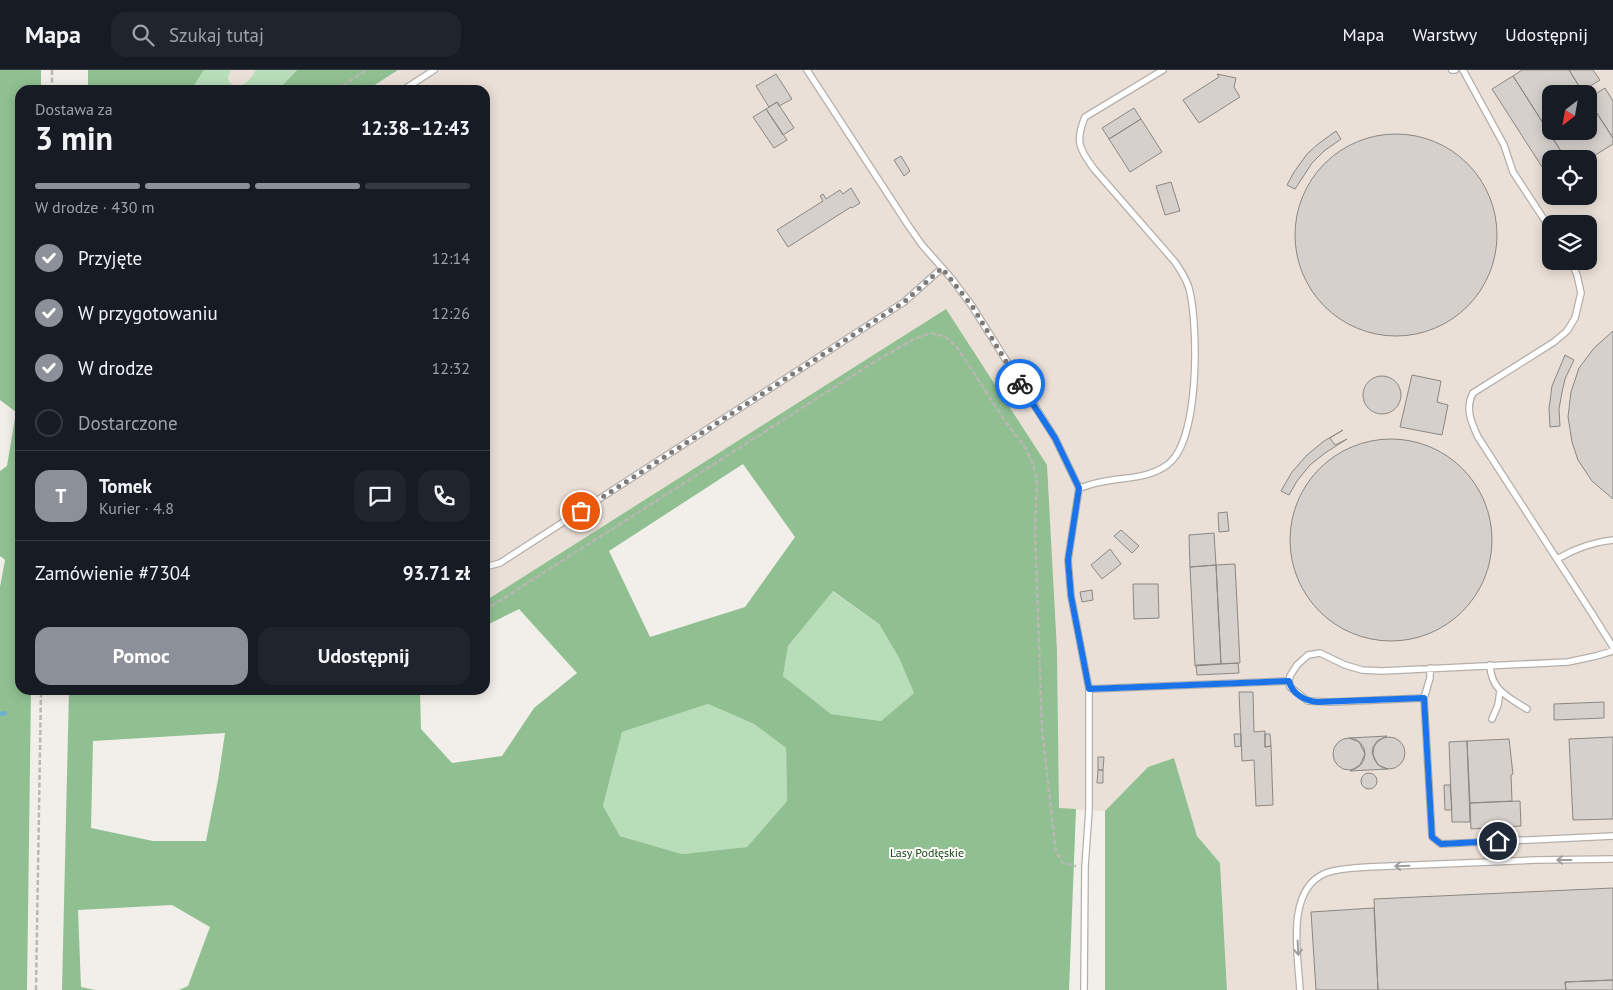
<!DOCTYPE html>
<html lang="pl">
<head>
<meta charset="utf-8">
<style>
	body { margin:0; font-family:"PT Sans",sans-serif; background:#20242c; color:#f1f3f6; height:100vh; display:flex; flex-direction:column; font-size:19px; white-space:nowrap }
	* { box-sizing:border-box; margin:0 }
	p { font-size:16px; color:#9ea1a6 }
	.icon { flex:none; width:28px; height:28px; fill:none; stroke:currentColor; stroke-width:2; stroke-linecap:round; stroke-linejoin:round }
	.map { position:relative; flex:1; overflow:hidden }
	.panel { position:absolute; left:15px; top:15px; width:475px; height:610px; display:flex; flex-direction:column; background:#171b24; border-radius:15px; box-shadow:0 2px 12px #0003 }
	.panel>* { flex:none }
	.needle { width:32px; rotate:211deg }
	.fabs { position:absolute; left:1542px; top:15px; display:grid; gap:10px }
	.fabs a { display:grid; place-items:center; width:55px; height:55px; border-radius:10px; background:#171b24; box-shadow:0 2px 12px #0003; font-size:25px }
	.pin { position:absolute; display:grid; place-items:center; width:42px; height:42px; color:#fff; margin:-21px; border:2px solid #fff; border-radius:50%; box-shadow:0 1px 5px #0007 }
	.courier { position:absolute; display:grid; place-items:center; width:50px; height:50px; margin:-25px; border:4px solid #1a73e8; border-radius:50%; background:#fff; color:#222; box-shadow:0 1px 6px #0007 }
	.overview em { font-style:normal; font-weight:700 }
	.overview div { display:flex; flex-direction:column-reverse }
	.overview { display:flex; align-items:center; justify-content:space-between; height:85px; padding:0 20px }
	h1 { font-size:32px; font-weight:700; line-height:38px }
	.bar { display:grid; grid-template-columns:repeat(4,1fr); gap:8px 5px; align-content:center; height:60px; padding:0 20px }
	.bar i { height:6px; border-radius:4px; background:#363941 }
	.bar .current { background:#8c9099 }
	.bar p { grid-column:span 4 }
	.line { display:flex; align-items:center; gap:12px; padding:0 20px; border-top:1px solid #363941 }
	.line div { flex:1 }
	.round { display:grid; place-items:center; flex:none; width:52px; height:52px; border-radius:15px; background:#20242c }
	ol { padding:0 20px; list-style:none }
	li { display:flex; align-items:center; gap:15px; height:55px }
	li p { margin-inline-start:auto }
	li .icon { padding:5px; border-radius:50%; background:#8c9099; color:#fff; stroke-width:4 }
	li:last-child { color:#9ea1a6 }
	li i { width:28px; height:28px; border:2px solid #363941; border-radius:50% }
	.action { display:flex; gap:10px; margin-top:auto; padding:10px 20px }
	.action a { flex:1; height:58px; border-radius:15px; background:#8c9099; color:#fff; font-size:20px; font-weight:700; line-height:58px; text-align:center }
	.action a+a { background:#20242c; color:#f1f3f6 }
	header { display:flex; align-items:center; gap:30px; box-sizing:border-box; height:70px; padding:0 25px; background:#171b24; border-bottom:1px solid #363941 }
	header strong { font-size:24px }
	nav { display:flex; gap:28px; margin-inline-start:auto; font-size:18px }
	.search { width:350px; height:45px; background:#20242c; display:flex; align-items:center; gap:12px; box-sizing:border-box; padding:0 18px; border-radius:15px; color:#9ea1a6; font-size:19px }
	.map>svg:first-child { display:block }
	.built { fill:#ebe0d7; fill-rule:evenodd }
	.green { fill:#b7ddb9 }
	.forest { fill:#90c092; fill-rule:evenodd }
	.lines { fill:none; stroke-linecap:round; stroke-linejoin:round }
	.stream { stroke:#6cb1cf; stroke-width:4.5 }
	.building { fill:#d5d0cc; stroke:#8b8783 }
	.lane-casing { stroke:#b4afab; stroke-width:8 }
	.path { stroke:#bab7b3; stroke-width:2.5; stroke-dasharray:5 2.5; stroke-linecap:butt }
	.lane { stroke:#fff; stroke-width:5.5 }
	.oneway { stroke:#9e9e9d }
	.done { stroke:#7d7a78; stroke-width:5; stroke-dasharray:0 9 }
	.route { stroke:#1a73e8; stroke-width:6 }
	.labels { text-anchor:middle; dominant-baseline:central; stroke-width:4; stroke-linejoin:round; paint-order:stroke }
	.park-label { font-size:12px; fill:#14471c; stroke:#fffbf8 }
</style>
</head>
<body>
<header>
<strong>Mapa</strong>
<div class="search"><svg class="icon" aria-label="search" viewBox="0 0 24 24"><circle cx="10" cy="10" r="6"/><path d="M15 15l6 6"/></svg>Szukaj tutaj</div>
<nav><a>Mapa</a><a>Warstwy</a><a>Udostępnij</a></nav>
</header>
<div class="map">
<svg width="1613" height="920" viewBox="0 0 1613 920">
	<rect width="100%" height="100%" fill="#f2eee9"/>
	<path class="built" d="M231,0H256L247,12L242,16L236,17L229,12L228,7Z
		M398,0H1613V920H1227L1220,793L1197,766L1174,688L1148,697L1105,741L1059,739L1057,581L946,239L485,531V20H367ZM1551,24H1589V61H1551ZM1551,89H1589V126H1551ZM1551,154H1589V191H1551Z"/>
	<path class="green" d="M204,0H231L228,7L229,12L236,17C246,16 250,8 256,0H297L278,20H191Z
		M832,521L879,554L899,588L914,623L881,651L831,644L783,606L788,576Z
		M708,634L754,654L786,678L787,731L747,777L682,784L620,766L603,736L622,662Z"/>
	<path class="forest" d="M0,0H41V20H20V620H31L27,920H0V517L5,490L0,486V401L7,396L16,342L0,330Z
		M88,0H204L191,20H88Z
		M297,0H398L367,20H278Z
		M946,239L1047,395L1057,581L1059,738L1076,739L1069,920H179L188,916L210,857L172,835L78,840L81,917L95,920H62L69,620H420L421,659L452,693L502,686L534,638L577,603L519,539L485,556V531ZM743,394L795,467L745,537L650,567L609,481ZM833,521L879,554L899,588L914,623L881,651L831,644L783,606L788,576ZM708,634L754,654L786,678L787,731L747,777L682,784L620,766L603,736L622,662ZM225,663L218,710L206,771H153L91,758L93,671Z
		M1174,688L1197,766L1220,793L1227,920H1105V741L1148,697Z"/>
	<g class="lines">
		<path class="stream" d="M0,644L5,643"/>
	</g>
	<path class="building" d="M1522,0H1569L1584,24H1551V61H1589V31L1613,68V74L1589,89H1566L1513,6Z
		M1569,0H1593L1600,10L1582,21Z
		M776,4L792,29L779,36L777,32L769,37L756,16Z
		M1217,4L1236,8L1234,17L1240,27L1199,53L1183,30L1219,7Z
		M1513,6L1566,89H1551V111L1492,19Z
		M1605,18L1613,31V68L1589,31V28Z
		M777,32L794,58L783,65L766,39Z
		M1134,38L1141,49L1109,69L1102,58Z
		M766,39L787,70L774,78L753,47Z
		M1141,49L1162,82L1130,102L1109,69Z
		M1336,61L1341,69L1324,81L1312,93L1295,119L1287,115L1294,102L1307,84L1318,74Z
		M1295 165a101 101 0 1 1 202 0a101 101 0 1 1-202 0Z
		M901,86L910,101L904,106L894,90Z
		M1171,112L1180,141L1165,145L1156,116Z
		M851,118L860,133L852,138L851,137L788,177L777,160L823,131L820,126L823,124L826,129L840,120L843,124Z
		M1613,261V429L1592,411L1578,390L1572,372L1568,347L1571,322L1579,298L1594,278Z
		M1565,285L1574,290L1565,309L1562,322L1559,339L1560,356L1550,357L1549,339L1552,316Z
		M1412,305L1441,311L1437,332L1448,335L1442,365L1400,357Z
		M1363 325a19 19 0 1 1 38 0a19 19 0 1 1-38 0Z
		M1343,360L1330,368L1335,375L1347,369L1325,383L1310,395L1297,411L1289,425L1281,421L1292,402L1307,385L1324,371Z
		M1290 470a101 101 0 1 1 202 0a101 101 0 1 1-202 0Z
		M1227,442L1229,461L1219,462L1218,443Z
		M1121,460L1139,476L1132,483L1114,466Z
		M1214,463L1216,495L1190,497L1189,465Z
		M1110,479L1121,494L1102,509L1091,495Z
		M1235,494L1240,593L1221,594L1216,495Z
		M1216,495L1221,594L1195,596L1190,497Z
		M1133,514H1158L1159,548L1134,549Z
		M1092,520L1093,530L1082,532L1080,522Z
		M1238,593L1239,603L1197,605L1196,595Z
		M1239,622H1253L1254,662L1265,661V677L1271,676L1273,735L1256,736L1254,690L1242,691Z
		M1604,632V648L1554,650V634Z
		M1234,664H1241V676L1235,677Z
		M1265,664H1270L1271,676L1265,677Z
		M1387,666L1377,671L1373,677L1372,683L1378,695L1388,699L1350,701L1360,695L1365,684L1359,672L1349,668Z
		M1373 683a16 16 0 1 1 32 0a16 16 0 1 1-32 0Z
		M1613,667V749L1573,750L1569,669Z
		M1333 684a16 16 0 1 1 32 0a16 16 0 1 1-32 0Z
		M1509,669L1513,704L1511,705L1512,731L1470,733L1467,671Z
		M1467,671L1470,752H1452L1449,672Z
		M1098,687H1104L1103,700H1098Z
		M1098,700H1103V713H1097Z
		M1361 711a8 8 0 1 1 16 0a8 8 0 1 1-16 0Z
		M1444,715H1450L1452,740H1445Z
		M1520,731L1521,756L1471,759L1470,733Z
		M1613,818V910L1565,912L1566,920H1378L1374,829Z
		M1374,838L1378,920H1316L1311,842Z
		M1613,910V920H1566L1565,912Z"/>
	<g class="lines">
		<defs>
			<path id="lane" d="M807,0L908,155L922,175L952,209L972,236L1055,368L1079,418C1087,416 1094,413 1101,412C1124,407 1148,409 1167,395C1200,372 1198,259 1190,222C1188,211 1181,201 1175,192L1094,99C1079,79 1075,71 1085,47L1163,0
				M1452,0H1455
				M1463,0L1504,75L1513,102L1551,160
				M403,20L434,0
				M1571,191L1577,205L1581,223L1575,248L1567,261L1554,272L1473,323C1465,338 1471,352 1478,367L1593,545L1613,577
				M1079,418L1068,490L1071,526L1089,619V740L1085,797L1084,920
				M1557,489C1576,478 1592,472 1613,470
				M485,497L500,493L904,232L942,198
				M1490,595C1491,620 1508,627 1527,639
				M1430,598V608L1424,628L1331,632L1308,631L1290,617L1289,611L1290,606L1297,595L1308,585L1320,583L1345,595L1362,600L1382,601L1568,592L1596,586L1613,581
				M1089,619L1289,611
				M1424,628L1432,767L1441,774L1613,766
				M1492,649L1498,635L1500,621
				M1300,920C1298,886 1285,819 1326,803C1339,798 1354,798 1368,797L1536,790L1613,789"/>
		</defs>
		<use href="#lane" class="lane-casing"/>
		<path class="path" d="M52,20V0
			M336,20L367,0
			M485,540L874,292L912,270L930,263L944,266L957,277L1005,351L1026,379L1032,392L1037,408L1035,461L1042,659L1056,782L1063,793L1076,796
			M36,920L41,620"/>
		<use href="#lane" class="lane"/>
	</g>
	<defs><path id="oneway-shaft" d="M-6 0H5M1.5-3L5.5 0L1.5 3" fill="none" stroke-width="1.6" stroke-linecap="round" stroke-linejoin="round" transform="scale(1.25)"/></defs>
	<g class="oneway">
		<use href="#oneway-shaft" transform="translate(1564 790) rotate(180)"/>
		<use href="#oneway-shaft" transform="translate(1402 796) rotate(178)"/>
		<use href="#oneway-shaft" transform="translate(1298 878) rotate(87)"/>
	</g>
	<g class="lines">
		<path class="done" d="M581,441L904,232L942,198L972,236L1020,314"/>
		<path class="route" d="M1020,314L1055,368L1079,418L1068,490L1071,526L1089,619L1289,611C1292,624 1305,631 1318,632L1424,628L1432,767L1441,774L1498,771"/>
	</g>
	<g class="labels">
		<g class="park-label">
			<text x="927" y="782">Lasy Podłęskie</text>
		</g>
	</g>
</svg>
<div class="fabs">
<a><svg class="needle" viewBox="-14 -14 28 28"><path d="M0-13l5 13h-10z" fill="#e53935"/><path d="M0 13l5-13h-10z" fill="#9ea1a6"/></svg></a>
<a><svg class="icon" aria-label="locate" viewBox="0 0 24 24"><circle cx="12" cy="12" r="6"/><path d="M12 2v4M12 18v4M2 12h4M18 12h4"/></svg></a>
<a><svg class="icon" aria-label="layers" viewBox="0 0 24 24"><path d="M12 4l9 5-9 5-9-5zM3 14l9 5 9-5"/></svg></a>
</div>
<div class="pin" style="left:581px;top:441px;background:#ea580c"><svg class="icon" aria-label="bag" viewBox="0 0 24 24"><path d="M5 8h14l-1 12H6zM9 8a3 3 0 0 1 6 0"/></svg></div>
<div class="pin" style="left:1498px;top:771px;background:#1f2937"><svg class="icon" aria-label="home" viewBox="0 0 24 24"><path d="M3 11l9-7 9 7M6 9v11h12V9"/></svg></div>
<div class="courier" style="left:1020px;top:314px"><svg class="icon" aria-label="bike" viewBox="0 0 24 24"><circle cx="6" cy="16" r="4"/><circle cx="18" cy="16" r="4"/><path d="M6 16l4-8h5l3 8M10 8l3 8H6M13 5h3"/></svg></div>
<section class="panel">
<div class="overview"><div><h1>3 min</h1><p>Dostawa za</p></div><em>12:38–12:43</em></div>
<div class="bar"><i class="current"></i><i class="current"></i><i class="current"></i><i></i><p>W drodze · 430 m</p></div>
<ol>
<li><svg class="icon" aria-label="check" viewBox="0 0 24 24"><path d="M5 12l5 5 9-10"/></svg>Przyjęte<p>12:14</p></li>
<li><svg class="icon" aria-label="check" viewBox="0 0 24 24"><path d="M5 12l5 5 9-10"/></svg>W przygotowaniu<p>12:26</p></li>
<li><svg class="icon" aria-label="check" viewBox="0 0 24 24"><path d="M5 12l5 5 9-10"/></svg>W drodze<p>12:32</p></li>
<li><i></i>Dostarczone</li>
</ol>
<div class="line" style="height:90px"><b class="round" style="background:#8c9099;color:#fff">T</b><div><b>Tomek</b><p>Kurier · 4.8</p></div><a class="round"><svg class="icon" aria-label="chat" viewBox="0 0 24 24"><path d="M4 5h16v11H9l-5 4z"/></svg></a><a class="round"><svg class="icon" aria-label="phone" viewBox="0 0 24 24"><path d="M5 4h4l2 5-3 2q2 4 5 5l2-3 5 2v4C11 20 4 13 5 4z"/></svg></a></div>
<div class="line" style="height:65px"><div>Zamówienie #7304</div><b>93.71 zł</b></div>
<div class="action"><a>Pomoc</a><a>Udostępnij</a></div>
</section>
</div>
</body>
</html>
